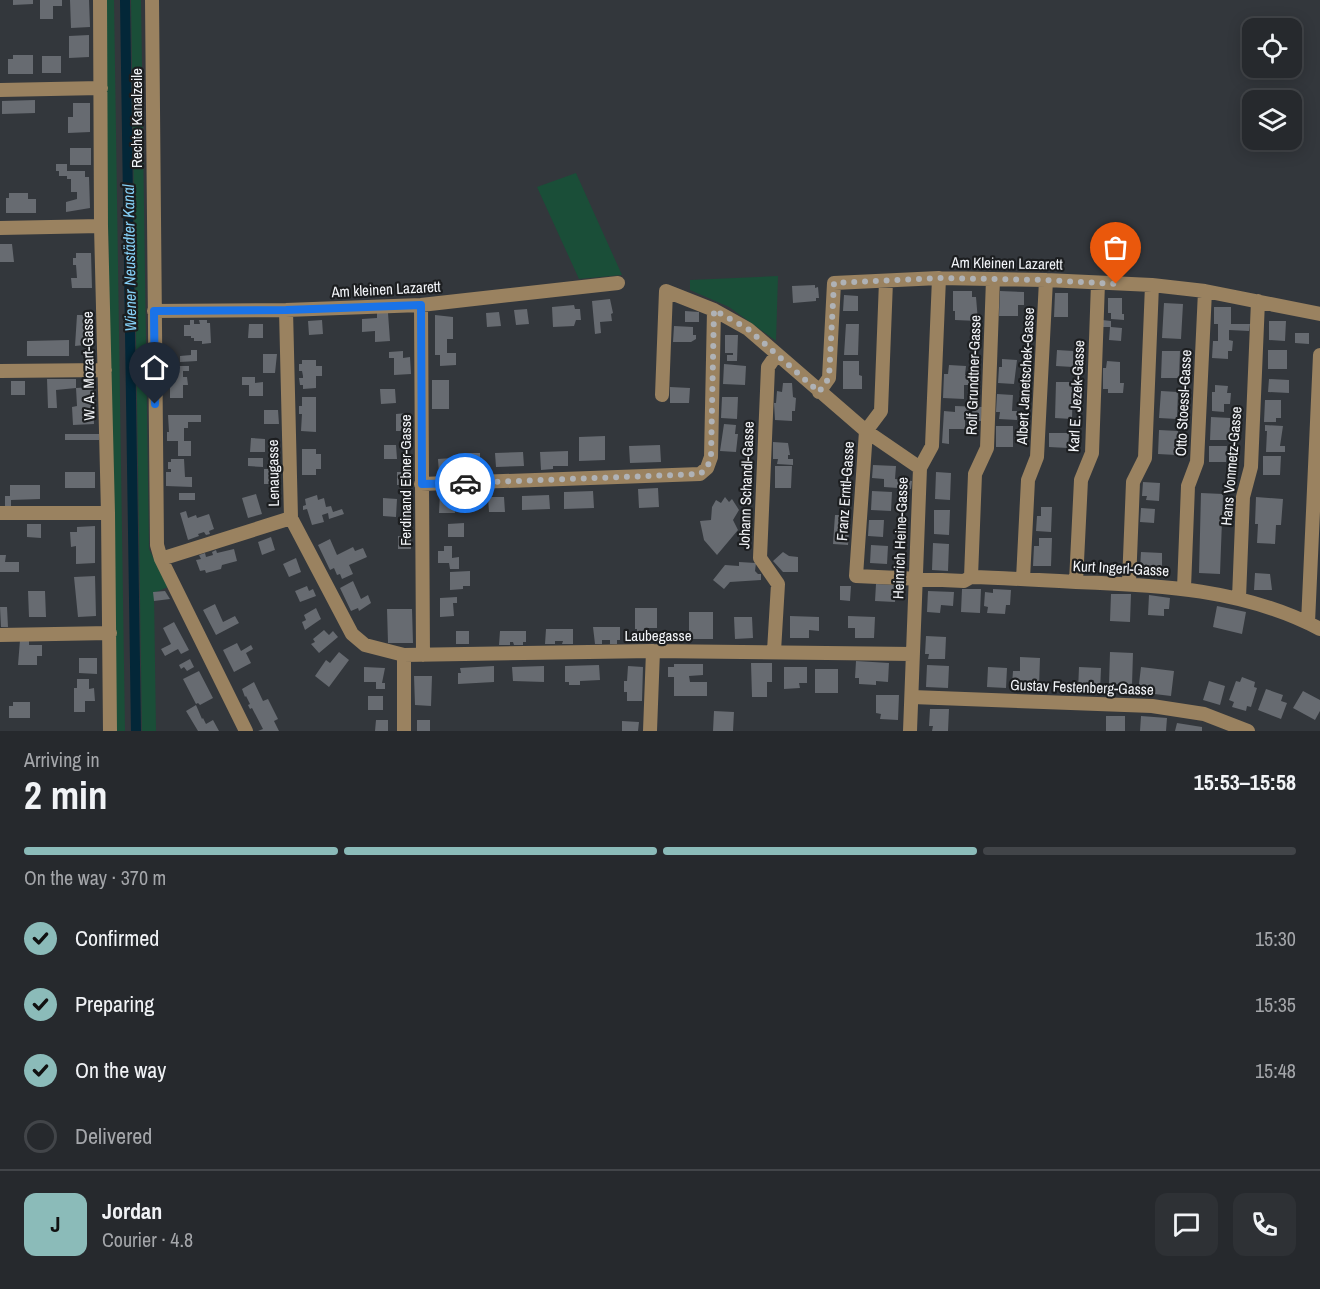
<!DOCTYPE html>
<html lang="en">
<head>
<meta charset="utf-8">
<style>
	body { margin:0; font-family:"Archivo Narrow",sans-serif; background:#2e3135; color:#f1f3f6; height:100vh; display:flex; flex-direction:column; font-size:22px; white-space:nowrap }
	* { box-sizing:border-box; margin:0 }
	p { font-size:20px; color:#a4a6aa }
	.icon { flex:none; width:33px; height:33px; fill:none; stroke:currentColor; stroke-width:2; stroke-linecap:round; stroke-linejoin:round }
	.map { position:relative; height:731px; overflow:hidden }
	.drawer { display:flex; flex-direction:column; background:#26292d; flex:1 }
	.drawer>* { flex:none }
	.controls { position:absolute; left:1242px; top:18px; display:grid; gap:12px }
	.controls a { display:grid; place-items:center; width:60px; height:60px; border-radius:12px; background:#26292d; box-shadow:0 3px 15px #0003,0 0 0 2px #424549; font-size:30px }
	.pin { position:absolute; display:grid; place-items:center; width:51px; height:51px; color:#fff; margin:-62px -26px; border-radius:50% 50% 50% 0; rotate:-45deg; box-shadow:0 0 6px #0007 }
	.pin .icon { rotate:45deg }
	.courier { position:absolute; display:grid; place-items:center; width:60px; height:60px; margin:-30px; border:4px solid #1a73e8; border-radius:50%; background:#fff; color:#222; box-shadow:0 2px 8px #0007 }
	.head em { font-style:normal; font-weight:700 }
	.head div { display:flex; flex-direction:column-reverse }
	.head { display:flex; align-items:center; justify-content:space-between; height:102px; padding:0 24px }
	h1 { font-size:39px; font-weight:700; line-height:45px }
	.bar { display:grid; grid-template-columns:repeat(4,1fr); gap:9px 6px; align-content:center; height:72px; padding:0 24px }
	.bar i { height:8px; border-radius:4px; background:#424549 }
	.bar .selected { background:#8bbbb9 }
	.bar p { grid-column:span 4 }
	.line { display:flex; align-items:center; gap:15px; padding:0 24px; border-top:2px solid #424549 }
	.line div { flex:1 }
	.round { display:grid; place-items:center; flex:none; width:63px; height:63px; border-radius:12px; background:#2e3135 }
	ol { padding:0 24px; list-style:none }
	li { display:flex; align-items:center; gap:18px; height:66px }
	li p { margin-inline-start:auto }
	li .icon { padding:6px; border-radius:50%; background:#8bbbb9; color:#111; stroke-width:4 }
	li:last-child { color:#a4a6aa }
	li i { width:33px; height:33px; border:3px solid #424549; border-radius:50% }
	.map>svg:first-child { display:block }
	.green { fill:#1a4e38 }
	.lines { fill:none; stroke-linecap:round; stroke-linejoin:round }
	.canal { stroke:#032738; stroke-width:10 }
	.building { fill:#676b71 }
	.minor { stroke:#9a8260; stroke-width:14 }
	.done { stroke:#afb2b6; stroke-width:6; stroke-dasharray:0 10.8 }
	.route { stroke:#1a73e8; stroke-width:8 }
	.labels { text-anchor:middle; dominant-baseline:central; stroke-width:4.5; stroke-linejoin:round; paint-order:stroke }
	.street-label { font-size:15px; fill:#f2f4f8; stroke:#1c1e20 }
	.water-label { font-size:16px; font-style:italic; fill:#86d1f8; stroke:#1c1e20 }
</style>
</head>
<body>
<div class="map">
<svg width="1320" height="731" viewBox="0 0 1320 731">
	<rect width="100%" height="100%" fill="#33373c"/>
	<path class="green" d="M105,0H114L125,731H115Z
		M131,0H141L149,549L168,587L154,593L156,731H142Z
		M576,173L622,275L579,279L537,187Z
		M778,276L776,341L729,307L690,290V280Z"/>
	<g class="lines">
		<path class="canal" d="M125,0L136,731"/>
	</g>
	<path class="building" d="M13,0H33V4L13,5Z
		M40,0H62V6H53V19H40Z
		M70,0H89L90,27L71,28Z
		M89,35V57L69,58V36Z
		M13,55H33V74H8V59H13Z
		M42,56H61V73H42Z
		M35,100V113L2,114V101Z
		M73,103H90V132L68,133V117H73Z
		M70,148H91V165H70Z
		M56,164H67V171H85V177H89L90,208L66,212V202L77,199V192H71V179H67V176H59V171H56Z
		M9,193H28V199H36V213H6V198H9Z
		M0,244H12L14,262H0Z
		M76,253H91L92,288H72L71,278H77L76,265H73V258H76Z
		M815,285V288L818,287L819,298H816V301L793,303L792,286Z
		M953,291H972V297H976L978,321L955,320V311H953Z
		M1000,291L1024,292V305H1018V316H999Z
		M1055,293H1068V317H1054Z
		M844,295L858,296V311H843Z
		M1108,298H1122V314H1124V320L1111,319V313H1108Z
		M610,299L613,313L611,314L612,321L600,322L601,333L595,334L592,301Z
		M1164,303L1183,304L1181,339L1162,338Z
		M574,305L575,309H580L581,320H576L574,326L553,327L552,307Z
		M1214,307H1231V324H1250L1249,331L1229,330V340L1233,341L1232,351H1228V359L1212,358L1213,341H1218V324H1214Z
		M527,309L529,324L516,325L514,310Z
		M685,311L699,312V322H685Z
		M499,312L501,326L487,327L486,313Z
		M377,313H388L390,341L375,342V331L362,332V319L377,318Z
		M77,315H92L93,344L75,346Z
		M435,315L453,317V339H447V353H456V365L440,366V355H435Z
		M190,320H194V324H200L199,320H207V323H210L211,343L202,344V341H194V338H191V336H184V325H190Z
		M322,320L323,334L309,335L308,321Z
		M1102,320L1111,321V327L1122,328L1121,341L1109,340L1110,327H1102Z
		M1269,321H1286L1285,341L1269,340Z
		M249,324H263V338H248Z
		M846,324H859L858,355H844Z
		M674,326L693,327V335H696V339L691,342H673Z
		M1295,333H1309V344L1295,343Z
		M725,335H738L737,361H727V355H733V353H725Z
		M69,340V356H27V341Z
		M191,350H197V361L180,362V356L191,355Z
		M1057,350L1073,351V367L1056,366Z
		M1268,350H1287V369H1268Z
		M403,351V358L410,357L411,374L394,375V358H389V352Z
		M1162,351H1180L1179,378H1161Z
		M263,354H277L275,373H263Z
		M1002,359L1017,360L1014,384L998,383L999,367H1002Z
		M302,360H316V366H322V376H316V388L303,389V385H300L299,378H303V376L302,371H299V364H302Z
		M843,361H859V375L862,376V389H843Z
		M1107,361L1120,362V383H1124L1123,393H1108V389H1103V368H1106Z
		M724,364L746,366L745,385L723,384Z
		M949,365L966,366L965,375H970V385H964V399L943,398L944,374H948Z
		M179,366H189V371H183V377H187L188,385H183V398H170V380H168V377H171V371H179Z
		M242,377H255V383L263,382V396H249V385H242Z
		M47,379H76V388L56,390L57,408H48Z
		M1269,379L1289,380V393L1268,392Z
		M432,380H449V409H432Z
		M11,381H25V395H11Z
		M1056,382H1073L1072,419L1055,418Z
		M783,383H792L793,397L796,398L795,411H792V421L775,420L774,403H776L777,391L782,392Z
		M1215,385L1228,386L1227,393H1231L1230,404H1224V412L1212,411V392H1215Z
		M93,387L94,424L73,425L72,407L77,406L76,388Z
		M670,387L690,388L689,403H670Z
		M380,389H395L396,403L381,404Z
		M1161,391L1178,392L1177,419L1159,418Z
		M997,394L1013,395L1012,411H1017V420L999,419L1000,412H996Z
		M302,397H316V432L301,431L302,414H299V406H302Z
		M722,397H738L737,419L721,418Z
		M1265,400H1281V418H1276V422H1264Z
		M955,406L982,407L981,421L965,420V429H949V444L942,443L944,411L955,412Z
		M264,410H278L279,424H264Z
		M409,413V431H396V414Z
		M168,415H201V422H188V428H184V441H191V456H178V441H167V432H169Z
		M1211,417L1230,418V440H1210Z
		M724,424L736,425L735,434H738L736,452L720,451Z
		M1265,425L1283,426L1280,446H1285V452H1266L1267,431H1265Z
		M996,426H1013V447H996Z
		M1159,430L1178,431L1176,455L1158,454Z
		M1049,433H1069L1068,448L1049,447Z
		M65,434H99V440H65Z
		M605,436V460L579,461V437Z
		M251,438L265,439V452H250Z
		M773,442L788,443L790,455H788V459H793V465L777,464L778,459H773Z
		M384,445H396L397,459H384Z
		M660,445L661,462L630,463L629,446Z
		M1209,446H1227L1226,462H1209Z
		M302,449H316V454H321V469H316V475H302Z
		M568,451V466H553V469L541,470L540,452Z
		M523,452L524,466L496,467L495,453Z
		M465,453H480V468H466Z
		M1263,456H1281L1280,475H1263Z
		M248,458H263V467L248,466Z
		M453,458L454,472L439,473L438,459Z
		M171,459H184L185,477H192V487L166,486V472H171V469H168V462H171Z
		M873,465L896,466L895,479L912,481L911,489L884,487V479L872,478Z
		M272,466H279V492H269V484H264V469H271Z
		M775,466H792L791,488H775Z
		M410,468L411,485H397V472H405V469Z
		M65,472H95V488H65Z
		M936,472L951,473L950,500L935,499Z
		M1143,482L1160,483L1159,501L1146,500L1147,496H1142Z
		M10,485H40V499L11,500V507H5V496H10Z
		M658,488L659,507L639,508L638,489Z
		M593,491L594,508L564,509V492Z
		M872,491L892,492L891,511L871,510Z
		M447,492V498H454L455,513H439L440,493Z
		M179,493H195V500H179Z
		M1201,493L1223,494L1220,574L1199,573Z
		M256,494L262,514L248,518L242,498Z
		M317,495L318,500L324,498L326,507L331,506L333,512L342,509L344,514L329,519L328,513L322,515L324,522L312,525L307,509L303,510V506L306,505L305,499Z
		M549,495L550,509L522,510V496Z
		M488,497H504L505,512H489Z
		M725,497L729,502L732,499L739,510L733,520L738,530L717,555L704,540L700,521L711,520L712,507L716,500L721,503Z
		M1256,497L1283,499L1281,525H1276L1275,544L1257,543L1258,524H1255Z
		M383,498L397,499L396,517L383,516Z
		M1041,507H1052L1051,532L1036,531L1037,516H1041Z
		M1141,508L1155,509L1154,523L1140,522Z
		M934,510H950L949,535L934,534Z
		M186,511L188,518L196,515L197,518L209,514L214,529L209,531L210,534L206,535L204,532L198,534L199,536L188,540L180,513Z
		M835,515H850L848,545L833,544Z
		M869,520H884L883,537L868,536Z
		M464,523V537H448V524Z
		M27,524H41V538L27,537Z
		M95,526V563L76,564V546L71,547L70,532H77V527Z
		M398,536L411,537V549H398Z
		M271,537L275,550L262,555L258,542Z
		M1039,538H1052L1051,566H1033L1034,546H1039Z
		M330,539L337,555L353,547L355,551L363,548L367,557L349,565L353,574L342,579L340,574L337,575L334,568L330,570L318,545Z
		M933,543L949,544L948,571L932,570Z
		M871,545L888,546L887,564L870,563Z
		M444,546H452V558L459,557V569H450L449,563H438V551H444Z
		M234,549L237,561L222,565L221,569L206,573L205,570L200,571L196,560L201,559L199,555L205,553L206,557L213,555L212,552L216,550L217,553Z
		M783,552L789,556L798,557V572H783L773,561Z
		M1141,552L1162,553V569L1146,571V569H1140Z
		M0,555H6L5,562H19V572H0Z
		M296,558L301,572L289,577L283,564Z
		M739,562L756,563L755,571L758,574H761V580L730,582L724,589L713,580L725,565L739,566Z
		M470,571V586H463V589L450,590V572Z
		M1255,573L1270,574L1272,590H1254Z
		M95,576L96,616L78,617L74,577Z
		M353,581L361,599L368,595L371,603L359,611L358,608L351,611L340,588Z
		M876,584L896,585L895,602L875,601Z
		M307,586L309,591L313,589L316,596L300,602L295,591Z
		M840,586H851L850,601L840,600Z
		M962,589H981L980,613L961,612Z
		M993,589L1011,590L1010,605H1006L1005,614L987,613L988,607L984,606L985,592L993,593Z
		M28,591H45L46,617H29Z
		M165,591L170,599L154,601L153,592Z
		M928,591L954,592L953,606L941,605L940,613L927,612Z
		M1111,594H1131L1130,622L1110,621Z
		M1149,595L1170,598L1169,609H1164V616L1148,615Z
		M457,597V603H453L454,616L440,617V598Z
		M215,604L223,622L235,616L239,623L216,635L203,610Z
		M1217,606L1246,612L1242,634L1213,627Z
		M0,607H7L8,627H1Z
		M316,608L321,619L305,630L302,622L306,620L304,615Z
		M635,608H657V628H646V639H637V629H635Z
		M387,609H412L413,643H388Z
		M689,612H713V639H689Z
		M790,616L819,617V631L809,630V638H790Z
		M848,616L875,617L874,638H855V628H848Z
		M734,617H752L753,638L735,639Z
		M174,622L189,650L181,654L178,649L165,656L161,649L171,644L163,628Z
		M593,627H620V640H617V644H610V640H602V644H595Z
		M546,629H573V644H562L563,641H555V644H545Z
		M324,630L329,635L333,631L338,637L319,653L311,644L315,642L313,639Z
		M456,631H469V644H456Z
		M500,631H526V642H523V645H514L513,642H510V645H499Z
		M926,636L946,637L945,659H928L929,654H925Z
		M20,640H29V645H42V656H37V665H18Z
		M237,643L241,651L251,645L253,649L246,653L251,663L234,672L223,650Z
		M339,652L349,660L329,687L315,676L326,660L330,663Z
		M1110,652L1133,653L1132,685L1109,684Z
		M1020,657L1040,658L1039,687L1018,688L1019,685H1012L1013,671H1020Z
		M79,658H97V674L79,673Z
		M190,659L194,667L187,671L184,667L181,669L179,665Z
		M856,661L889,663L888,682L876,681V685L859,684V678H855Z
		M751,663H772V682H767V697H752Z
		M674,664H703V675L689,676L690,682H707V696H674V677H668V667H674Z
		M599,665L600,680L580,681V685H569V682H565V666Z
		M927,665L949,666L948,688L926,687Z
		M494,666V682L458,684V673H461L460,668Z
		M544,666V682L513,681L512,667Z
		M628,666L643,667L642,701H627V692H624V681H627Z
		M364,667L385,668L382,683H385V689H376V682H364Z
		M784,667H807V683H799L800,688L784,689Z
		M988,667L1007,668L1006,688L987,687Z
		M1079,667L1101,668L1100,692L1078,691Z
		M1141,667L1174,671L1171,696L1138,692Z
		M815,669H838V693H815Z
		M199,671L213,698L200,705L198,703L196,704L183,679Z
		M414,676H432L431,706L415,705Z
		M1242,677L1255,682L1254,687L1257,688L1251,707L1247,706L1246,711L1232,707L1234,702L1229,700L1236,681L1240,682Z
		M77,679H89V689L94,688L95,701H85V712H74V688H77Z
		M1209,681L1225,686L1220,705L1203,700Z
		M254,682L263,701L268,699L278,719L274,721L279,731H258L263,729L252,708L250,709L248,705L250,704L246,696L245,697L242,689Z
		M1266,689L1283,695L1281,701L1287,703L1281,719L1258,710Z
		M1303,691L1320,700V711L1315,720L1293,708Z
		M876,695H899L898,720L880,719L881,714L876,713Z
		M368,696H383V710H368Z
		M13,702H30V718H9V706H13Z
		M196,705L202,719L203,718L206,724L213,720L219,731H198L186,711Z
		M930,709H949L948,731H932L933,726H929Z
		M714,711L734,712L733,731H713Z
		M1106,716H1125V731H1106Z
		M1141,716L1167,718L1166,731H1140Z
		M376,720H388V731H375Z
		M417,720H430V731H417Z
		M622,721L639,722L638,731H622Z
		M1177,723L1202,727V731H1175Z"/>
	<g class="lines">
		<path class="minor" d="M100,0L101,226L108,513L110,731
			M152,0L157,545L161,559L246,731
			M0,90L101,88
			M0,228L101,226
			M886,281L881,411L866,431L856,576L964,581L971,577C1006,578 1041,580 1076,582C1160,585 1244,589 1320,629
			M421,305L423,655
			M286,310L291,518L352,634L365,645L404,655L653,651L913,654
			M154,311L286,310L421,305L618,283
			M0,371L105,370
			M819,392L829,378L834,283L939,278L1046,280L1152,285L1205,291L1320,314
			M662,395L666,291L714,310L748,329L866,431L920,468
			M421,484L700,474L707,468L711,457L714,310
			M0,513H108
			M161,559L291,518
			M971,577L975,474L987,448L993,279
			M1023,579L1028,480L1037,457L1046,280
			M1076,582L1081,480L1092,453L1098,283
			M1129,583L1133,482L1145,458L1152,285
			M1184,588L1188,486L1197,462L1205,291
			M1239,598L1243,497L1251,467L1258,301
			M1308,623L1320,355
			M0,635L110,633
			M774,651L778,584L760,558L768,367L777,354
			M404,655V731
			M912,697L1152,706L1204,714L1248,731
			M650,731L653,651
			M910,731L920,468L932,446L939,278"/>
	</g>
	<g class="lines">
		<path class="done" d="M465,483L700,474L707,468L711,457L714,310L748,329L819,392L829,378L834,283L939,278L1046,280L1116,284"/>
		<path class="route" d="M155,404L154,311L286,310L421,305L422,484L465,483"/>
	</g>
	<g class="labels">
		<g class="street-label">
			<text transform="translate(136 118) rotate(-90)">Rechte Kanalzeile</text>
			<text transform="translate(1007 263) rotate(1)">Am Kleinen Lazarett</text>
			<text transform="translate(386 289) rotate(-3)">Am kleinen Lazarett</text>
			<text transform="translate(88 366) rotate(-91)">W. A. Mozart-Gasse</text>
			<text transform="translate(973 375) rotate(-88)">Rolf Grundtner-Gasse</text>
			<text transform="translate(1025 376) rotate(-87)">Albert Janetschek-Gasse</text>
			<text transform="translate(1076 396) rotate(-87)">Karl E. Jezek-Gasse</text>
			<text transform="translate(1183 403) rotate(-87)">Otto Stoessl-Gasse</text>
			<text transform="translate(1231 466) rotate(-85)">Hans Vonmetz-Gasse</text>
			<text transform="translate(273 473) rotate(-91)">Lenaugasse</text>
			<text transform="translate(405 480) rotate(-90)">Ferdinand Ebner-Gasse</text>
			<text transform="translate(746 485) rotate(-88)">Johann Schandl-Gasse</text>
			<text transform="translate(845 491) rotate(-86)">Franz Erntl-Gasse</text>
			<text transform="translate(900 538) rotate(-88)">Heinrich Heine-Gasse</text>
			<text transform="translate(1121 568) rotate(3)">Kurt Ingerl-Gasse</text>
			<text x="658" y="635">Laubegasse</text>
			<text transform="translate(1082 687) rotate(2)">Gustav Festenberg-Gasse</text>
		</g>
		<g class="water-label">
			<text transform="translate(129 258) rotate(-91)">Wiener Neustädter Kanal</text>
		</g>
	</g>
</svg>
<div class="controls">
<a><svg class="icon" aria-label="locate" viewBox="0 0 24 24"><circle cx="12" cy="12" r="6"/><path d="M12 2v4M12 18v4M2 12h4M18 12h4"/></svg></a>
<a><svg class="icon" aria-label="layers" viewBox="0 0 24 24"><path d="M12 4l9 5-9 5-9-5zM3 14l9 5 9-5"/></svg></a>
</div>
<div class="pin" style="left:1116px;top:284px;background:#ea580c"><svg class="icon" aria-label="bag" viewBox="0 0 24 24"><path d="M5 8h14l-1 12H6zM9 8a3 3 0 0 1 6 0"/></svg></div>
<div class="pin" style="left:155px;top:404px;background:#1f2937"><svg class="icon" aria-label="home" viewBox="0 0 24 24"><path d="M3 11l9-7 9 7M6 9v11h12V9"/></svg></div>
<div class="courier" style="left:465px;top:483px"><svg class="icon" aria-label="car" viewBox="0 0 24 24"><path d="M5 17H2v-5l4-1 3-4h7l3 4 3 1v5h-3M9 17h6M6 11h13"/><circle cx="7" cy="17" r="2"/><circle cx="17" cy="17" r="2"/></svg></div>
</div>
<section class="drawer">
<div class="head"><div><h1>2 min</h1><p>Arriving in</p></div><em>15:53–15:58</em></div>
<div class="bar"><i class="selected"></i><i class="selected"></i><i class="selected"></i><i></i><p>On the way · 370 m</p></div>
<ol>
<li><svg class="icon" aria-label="check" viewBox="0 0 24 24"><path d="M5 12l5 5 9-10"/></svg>Confirmed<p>15:30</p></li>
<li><svg class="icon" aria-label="check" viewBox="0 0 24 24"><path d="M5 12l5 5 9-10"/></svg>Preparing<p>15:35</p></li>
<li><svg class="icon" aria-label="check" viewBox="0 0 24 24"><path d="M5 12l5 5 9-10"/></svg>On the way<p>15:48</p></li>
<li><i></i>Delivered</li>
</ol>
<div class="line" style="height:108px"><b class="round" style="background:#8bbbb9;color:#111">J</b><div><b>Jordan</b><p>Courier · 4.8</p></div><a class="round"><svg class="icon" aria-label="chat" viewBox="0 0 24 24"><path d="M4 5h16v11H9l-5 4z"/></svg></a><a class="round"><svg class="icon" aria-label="phone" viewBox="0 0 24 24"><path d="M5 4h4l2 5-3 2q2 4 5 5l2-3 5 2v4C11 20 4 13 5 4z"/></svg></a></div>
</section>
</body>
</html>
